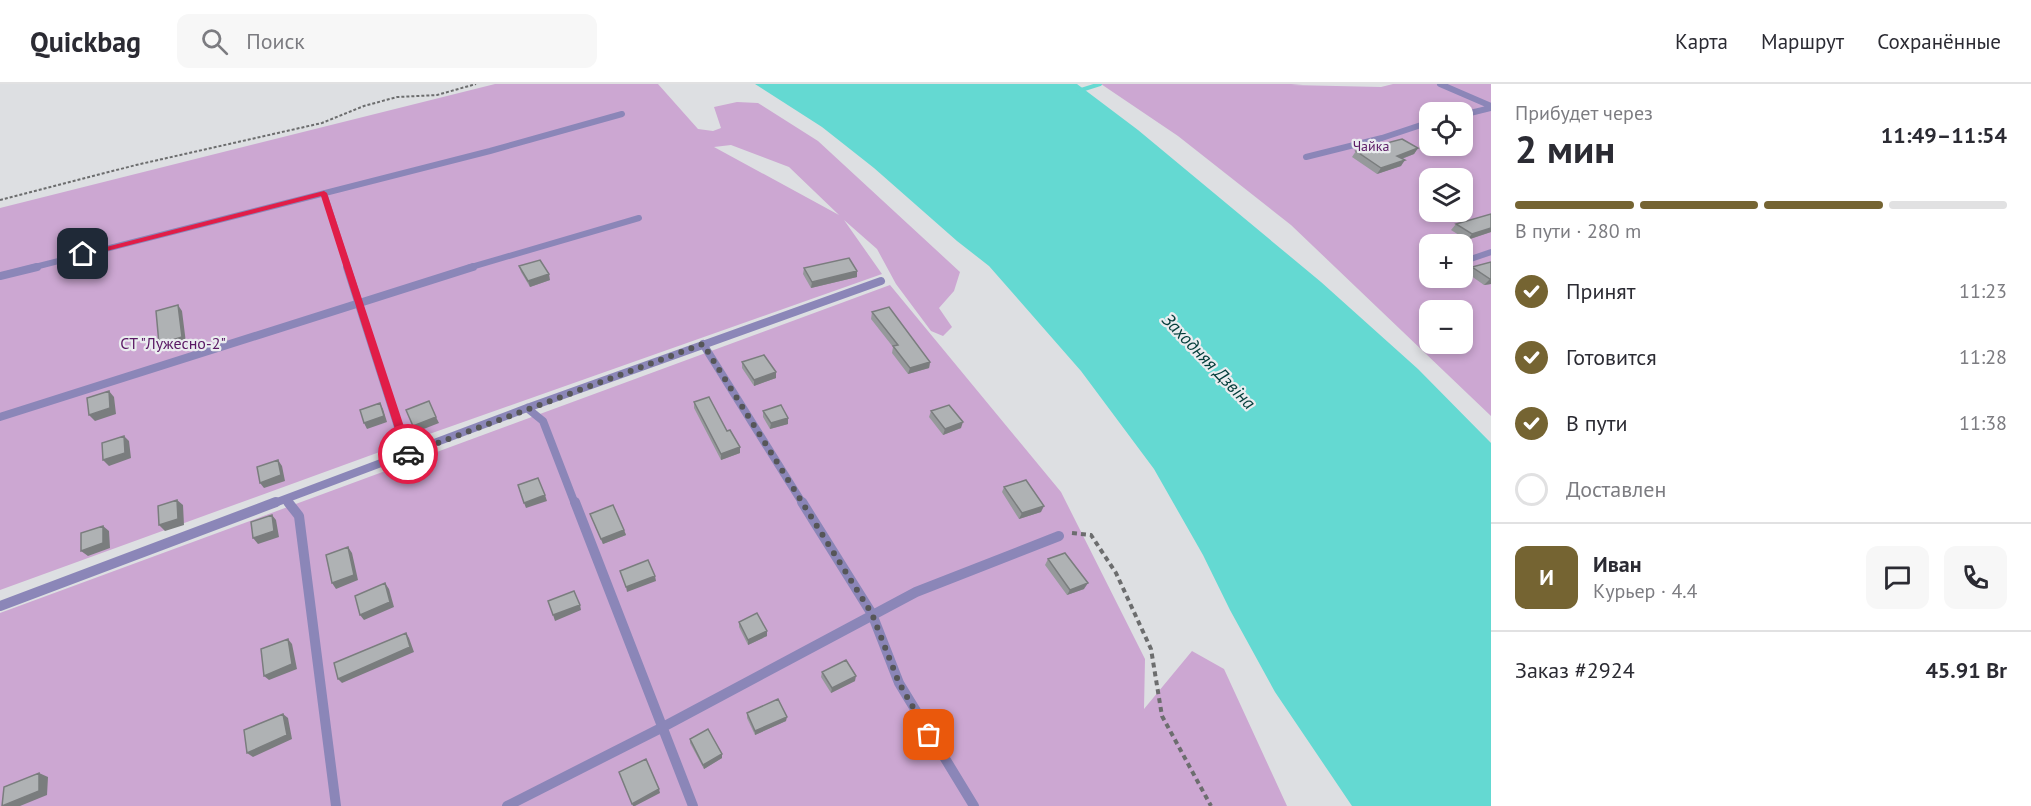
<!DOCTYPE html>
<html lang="ru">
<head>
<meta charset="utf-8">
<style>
	body { margin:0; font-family:"PT Sans",sans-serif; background:#f7f7f7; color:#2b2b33; height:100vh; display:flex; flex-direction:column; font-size:22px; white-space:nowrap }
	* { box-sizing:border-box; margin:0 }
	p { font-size:20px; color:#7c7c81 }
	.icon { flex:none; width:33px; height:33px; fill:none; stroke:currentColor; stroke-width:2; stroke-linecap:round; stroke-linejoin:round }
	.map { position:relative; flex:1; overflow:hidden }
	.sheet { display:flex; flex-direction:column; background:#fff; width:540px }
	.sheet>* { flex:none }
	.fabs { position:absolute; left:1419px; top:18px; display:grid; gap:12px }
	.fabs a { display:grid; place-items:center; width:54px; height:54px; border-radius:12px; background:#fff; box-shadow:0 3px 9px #0003; font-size:30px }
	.pin { position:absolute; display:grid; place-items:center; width:51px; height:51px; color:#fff; margin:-26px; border-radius:12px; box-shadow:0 3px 9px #0006 }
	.courier { position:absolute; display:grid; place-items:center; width:60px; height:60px; margin:-30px; border:4px solid #e11d48; border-radius:50%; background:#fff; color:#222; box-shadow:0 2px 8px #0007 }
	.head em { font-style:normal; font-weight:800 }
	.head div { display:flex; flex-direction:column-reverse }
	.head { display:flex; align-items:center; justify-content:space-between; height:102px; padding:0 24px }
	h1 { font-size:39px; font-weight:800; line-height:45px }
	.bar { display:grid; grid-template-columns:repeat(4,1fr); gap:9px 6px; align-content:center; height:72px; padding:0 24px }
	.bar i { height:8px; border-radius:4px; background:#e1e1e2 }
	.bar .selected { background:#756432 }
	.bar p { grid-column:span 4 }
	.line { display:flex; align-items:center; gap:15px; padding:0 24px; border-top:2px solid #e1e1e2 }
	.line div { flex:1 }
	.round { display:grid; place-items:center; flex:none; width:63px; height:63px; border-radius:12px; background:#f7f7f7 }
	ol { padding:0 24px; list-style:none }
	li { display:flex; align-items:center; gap:18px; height:66px }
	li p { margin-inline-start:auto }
	li .icon { padding:6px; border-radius:50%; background:#756432; color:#fff; stroke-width:4 }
	li:last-child { color:#7c7c81 }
	li i { width:33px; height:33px; border:3px solid #e1e1e2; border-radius:50% }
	header { display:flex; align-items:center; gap:36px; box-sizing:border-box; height:84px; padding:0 30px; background:#fff; border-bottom:2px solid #e1e1e2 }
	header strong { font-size:28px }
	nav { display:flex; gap:33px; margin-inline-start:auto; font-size:21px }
	.search { width:420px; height:54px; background:#f7f7f7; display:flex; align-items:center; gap:15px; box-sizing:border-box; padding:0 21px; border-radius:12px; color:#7c7c81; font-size:22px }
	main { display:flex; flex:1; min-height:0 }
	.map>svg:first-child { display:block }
	.green { fill:#cca7d2; fill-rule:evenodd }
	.water { fill:#64d9d2 }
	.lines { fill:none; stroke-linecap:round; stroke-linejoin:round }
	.stream { stroke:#64d9d2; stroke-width:4 }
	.path-far1 { stroke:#6c6d6e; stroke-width:2; stroke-dasharray:3 2; stroke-linecap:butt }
	.path { stroke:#6c6d6e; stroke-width:4; stroke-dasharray:5 4; stroke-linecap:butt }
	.service-far2 { stroke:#8b86b8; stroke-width:6 }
	.service-far1 { stroke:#8b86b8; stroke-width:8 }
	.service { stroke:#8b86b8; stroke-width:10 }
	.wall { fill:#96999b }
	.shaded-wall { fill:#7a7d7e }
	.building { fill:#afb2b4; stroke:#7a7d7e; stroke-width:1.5 }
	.route { fill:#e11d48 }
	.done { stroke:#565658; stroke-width:6; stroke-dasharray:0 10.8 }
	.labels { text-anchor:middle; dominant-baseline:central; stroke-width:4.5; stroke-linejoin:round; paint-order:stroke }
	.far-park-label { font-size:14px; fill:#5a1864; stroke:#eaecef }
	.park-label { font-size:16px; fill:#5a1864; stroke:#eaecef }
	.water-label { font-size:18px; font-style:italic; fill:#033d3a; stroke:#eaecef }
</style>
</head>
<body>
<header>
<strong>Quickbag</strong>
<div class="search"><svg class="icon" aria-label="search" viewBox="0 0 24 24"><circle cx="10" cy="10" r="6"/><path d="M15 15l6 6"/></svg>Поиск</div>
<nav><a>Карта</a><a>Маршрут</a><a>Сохранённые</a></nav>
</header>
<main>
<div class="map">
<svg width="1491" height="722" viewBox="0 0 1491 722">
	<rect width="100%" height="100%" fill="#dddfe2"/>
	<path class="green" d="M495,0H658L698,45L713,47L721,44L714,23L737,18L758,19L818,57L960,188L954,207L939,224L952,243L943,252L931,247L896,200L877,165L844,136L882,190L418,354L0,506V124ZM731,61L789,83L839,131L714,63Z
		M1101,0H1303L1291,1L1381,3L1393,0H1491V332L1291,141L1178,52ZM1430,28H1462V62H1430ZM1430,94H1462V128H1430ZM1430,160H1462V194H1430ZM1430,226H1462V260H1430Z
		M890,201L1061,408L1145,575L1144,625L1192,567L1224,585L1287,722H0V529Z"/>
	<path class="water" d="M755,0H1077L1138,46L1321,198L1418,285L1491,359V722H1352L1275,608L1230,526L1203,471L1154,385L1081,287L989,182L957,157L874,84L822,43Z"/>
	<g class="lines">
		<path class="stream" d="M1078,7L1100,0"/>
		<path class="path-far1" d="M0,116L136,81L322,39L364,22L397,13L437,11L476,0"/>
		<path class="path" d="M1072,449L1091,451L1116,489L1151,565L1162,632L1211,722"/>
		<path class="service-far2" d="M1440,0L1491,22
			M1462,31L1491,24
			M1306,73L1382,54L1430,38
			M324,109L348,184
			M1462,178L1491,168
			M31,184L490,67L622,30
			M468,184L639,134"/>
		<path class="service-far1" d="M347,183L407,371
			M0,192L37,183
			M703,260L803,420
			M527,324L543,337L575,420
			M0,333L473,183
			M286,416L289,420
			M272,420L527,324L881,197"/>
		<path class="service" d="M288,418L299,432L336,722
			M575,418L693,722
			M802,418L872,530L899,599L974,722
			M0,522L276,418
			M507,722L663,643L916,508L1059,452"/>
	</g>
	<path class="wall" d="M1418,64L1414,70L1402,75L1401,82L1377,90L1352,73L1356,67Z
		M1491,130V148L1467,156L1451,146L1456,140Z
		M1491,178V200L1484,201L1467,189L1472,183Z
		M519,182L550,196L530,203L521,188Z
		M804,184L857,187V193L811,204L803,190Z
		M872,228L930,278L929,284L908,290L892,269L893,263L871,235Z
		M742,278L776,288V294L754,302L742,284Z
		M694,318L740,369L721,376L694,324Z
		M763,327L788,334V340L770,345L763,333Z
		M931,327L961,344L943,351L929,333Z
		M1004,403L1041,428L1019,435L1002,408Z
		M590,430L624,446L626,451L603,460Z
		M1048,475L1084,505L1067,511L1045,481Z
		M739,538L767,547V552L748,561L739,543Z
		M822,588L855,597L831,609L821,593Z
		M747,629L786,637L755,651L747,634Z
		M690,655L722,674L704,685L690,659Z"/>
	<path class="shaded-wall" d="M1418,64L1414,70L1393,78L1397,72Z
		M1405,76L1401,82L1377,90L1381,84Z
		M1491,144V148L1467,156L1472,150Z
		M857,187V193L811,204L812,198Z
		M549,190L550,196L530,203L528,197Z
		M1490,195H1491V200L1484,201Z
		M178,221L182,227L186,259L164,266L159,260Z
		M930,278L929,284L908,290L910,284Z
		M776,288V294L754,302V296Z
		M109,307L114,313L116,330L95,337L89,331Z
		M380,319L383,325L387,338L367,345L364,339Z
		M436,333L439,339L416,348L413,342Z
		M788,334V340L770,345L771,339Z
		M963,338L961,344L943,351L945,345Z
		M124,352L129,357L131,374L109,382L103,376Z
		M740,363V369L721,376V370Z
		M278,376L282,382L285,397L264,404L260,399Z
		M545,411L547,417L526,424L524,419Z
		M177,416L183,421L184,441L165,447L159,441Z
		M1044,422L1041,428L1019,435L1022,429Z
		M272,431L276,436L279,453L258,460L253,454Z
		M103,442L109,447L110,464L88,472L81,467Z
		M624,446L626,451L603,460L601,455Z
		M348,463L352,469L358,496L336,505L332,499Z
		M655,492L656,497L627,508L626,503Z
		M385,499L389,505L394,523L364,536L360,531Z
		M1088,499L1084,505L1067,511L1070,506Z
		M580,521L581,526L555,537L553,531Z
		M767,547V552L748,561V556Z
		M406,549L409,554L414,568L342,599L338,595Z
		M288,555L292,560L297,585L269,596L264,592Z
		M856,592L855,597L831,609L832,604Z
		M283,630L288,634L292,655L253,673L247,669Z
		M787,633L786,637L755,651V647Z
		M722,670V674L704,685L703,681Z
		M39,689L48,693L47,711L20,722H2Z
		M659,705L660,709L635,722H633L632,720Z"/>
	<path class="building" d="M1402,55L1418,64L1397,72L1405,76L1381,84L1356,67Z
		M1491,130V144L1472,150L1456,140Z
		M849,174L857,187L812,198L804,184Z
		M540,176L549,190L528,197L519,182Z
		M1491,178V195H1490L1472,183Z
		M178,221L182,253L159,260L156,227Z
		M889,223L930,278L910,284L893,262L898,261L872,228Z
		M764,271L776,288L754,296L742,278Z
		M109,307L110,324L89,331L87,314Z
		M709,313L727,347L730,346L740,363L721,370L694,318Z
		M429,317L436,333L413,342L406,326Z
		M380,319L384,332L364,339L360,326Z
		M781,321L788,334L771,339L763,327Z
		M949,321L963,338L945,345L931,327Z
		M124,352L125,369L103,376L102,359Z
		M278,376L281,391L260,399L257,383Z
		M538,394L545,411L524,419L518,401Z
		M1026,396L1044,422L1022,429L1004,403Z
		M177,416L178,435L159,441L158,422Z
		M613,421L624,446L601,455L590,430Z
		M272,431L274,447L253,454L251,438Z
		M103,442V459L81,467V449Z
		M348,463L354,491L332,499L326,471Z
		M1065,469L1088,499L1070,506L1048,475Z
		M648,476L655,492L626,503L620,487Z
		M385,499L390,518L360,531L355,512Z
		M574,507L580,521L553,531L548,517Z
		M757,529L767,547L748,556L739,538Z
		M406,549L410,563L338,595L334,579Z
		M288,555L292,580L264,592L261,565Z
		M846,576L856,592L832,604L822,588Z
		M778,615L787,633L755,647L747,629Z
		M283,630L287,651L247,669L244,646Z
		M708,645L722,670L703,681L690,655Z
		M646,675L659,705L632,720L619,688Z
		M39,689V707L2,722L4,703Z"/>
	<path class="route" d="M324,107L327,109L413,370L408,374L403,370L321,112L83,173L79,170Z"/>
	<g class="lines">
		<path class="done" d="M408,370L703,260L872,530L899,599L929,651"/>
	</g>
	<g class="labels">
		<g class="far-park-label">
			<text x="1371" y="62">Чайка</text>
		</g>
		<g class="park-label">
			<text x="173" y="259">СТ "Лужесно-2"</text>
		</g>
		<g class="water-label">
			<text transform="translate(1209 277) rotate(46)">Заходняя Дзвіна</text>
		</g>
	</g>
</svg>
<div class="fabs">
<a><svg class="icon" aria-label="locate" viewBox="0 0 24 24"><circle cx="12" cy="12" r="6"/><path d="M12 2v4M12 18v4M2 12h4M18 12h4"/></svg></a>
<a><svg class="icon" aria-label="layers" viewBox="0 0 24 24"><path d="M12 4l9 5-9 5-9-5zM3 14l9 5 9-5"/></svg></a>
<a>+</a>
<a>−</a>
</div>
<div class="pin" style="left:929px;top:651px;background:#ea580c"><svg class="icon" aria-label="bag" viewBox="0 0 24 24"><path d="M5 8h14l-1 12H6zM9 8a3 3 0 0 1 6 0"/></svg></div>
<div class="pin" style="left:83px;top:170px;background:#1f2937"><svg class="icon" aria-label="home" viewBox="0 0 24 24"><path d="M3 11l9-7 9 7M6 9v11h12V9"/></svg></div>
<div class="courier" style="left:408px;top:370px"><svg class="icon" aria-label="car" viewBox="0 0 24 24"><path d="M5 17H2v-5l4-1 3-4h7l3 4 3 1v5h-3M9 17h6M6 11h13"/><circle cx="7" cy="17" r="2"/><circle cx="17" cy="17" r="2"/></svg></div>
</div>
<section class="sheet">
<div class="head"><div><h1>2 мин</h1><p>Прибудет через</p></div><em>11:49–11:54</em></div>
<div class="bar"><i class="selected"></i><i class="selected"></i><i class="selected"></i><i></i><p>В пути · 280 m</p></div>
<ol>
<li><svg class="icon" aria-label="check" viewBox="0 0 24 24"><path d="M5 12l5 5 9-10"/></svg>Принят<p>11:23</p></li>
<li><svg class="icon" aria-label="check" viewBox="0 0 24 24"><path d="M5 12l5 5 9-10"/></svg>Готовится<p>11:28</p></li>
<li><svg class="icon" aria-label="check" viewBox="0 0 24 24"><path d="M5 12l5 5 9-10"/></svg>В пути<p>11:38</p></li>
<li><i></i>Доставлен</li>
</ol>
<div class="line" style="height:108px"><b class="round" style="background:#756432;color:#fff">И</b><div><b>Иван</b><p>Курьер · 4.4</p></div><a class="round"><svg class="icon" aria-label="chat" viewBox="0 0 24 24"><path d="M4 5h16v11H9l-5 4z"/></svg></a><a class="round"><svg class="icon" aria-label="phone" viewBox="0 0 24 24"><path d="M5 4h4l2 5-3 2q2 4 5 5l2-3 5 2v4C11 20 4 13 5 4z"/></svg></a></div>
<div class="line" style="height:78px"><div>Заказ #2924</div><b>45.91 Br</b></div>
</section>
</main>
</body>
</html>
